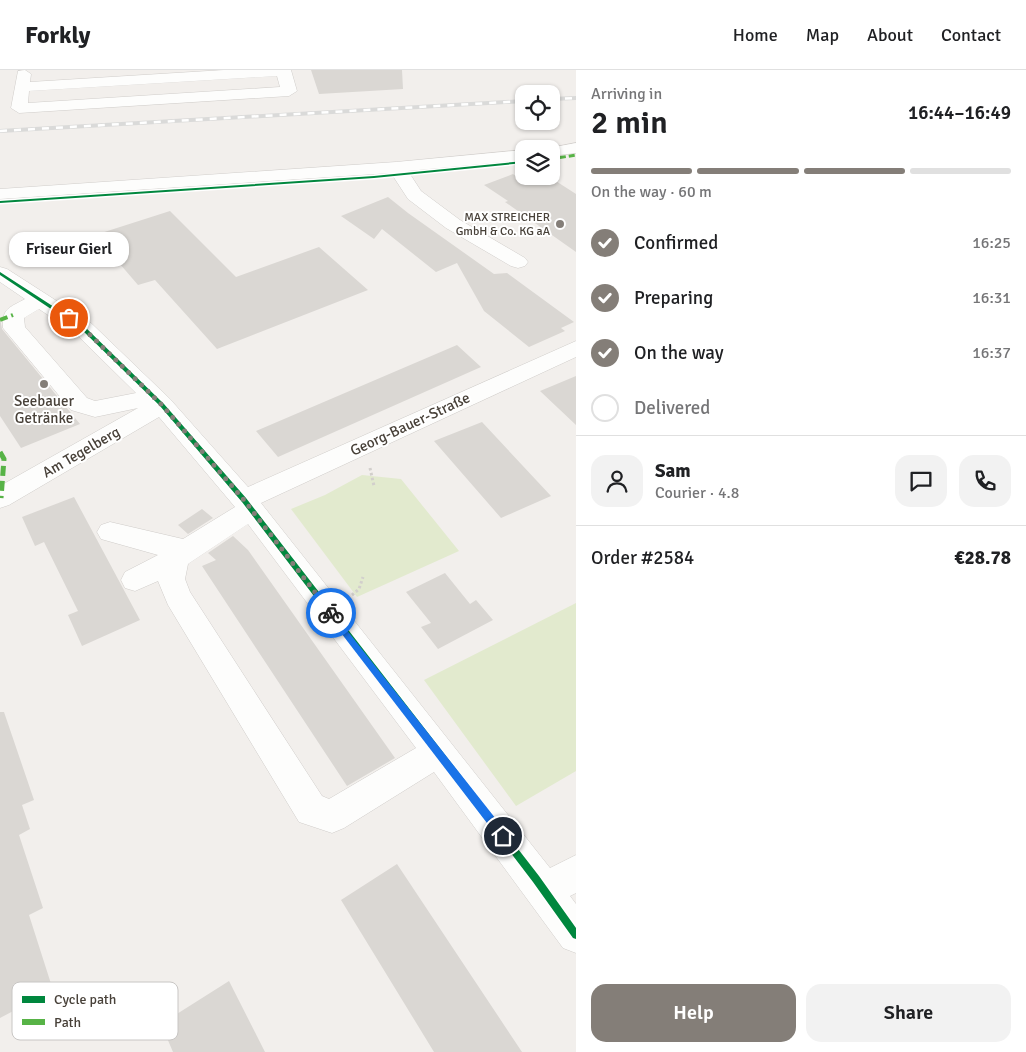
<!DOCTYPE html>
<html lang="en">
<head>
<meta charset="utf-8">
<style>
	body { margin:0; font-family:Signika,sans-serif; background:#f2f2f2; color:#202124; height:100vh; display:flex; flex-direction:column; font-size:19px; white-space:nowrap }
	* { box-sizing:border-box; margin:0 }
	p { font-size:16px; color:#757577 }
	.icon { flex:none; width:28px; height:28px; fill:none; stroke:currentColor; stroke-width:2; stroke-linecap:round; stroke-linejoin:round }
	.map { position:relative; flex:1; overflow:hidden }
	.details { display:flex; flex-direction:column; background:#fff; width:450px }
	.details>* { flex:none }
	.tools { position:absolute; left:515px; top:15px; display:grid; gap:10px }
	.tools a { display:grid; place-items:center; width:45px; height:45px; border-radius:10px; background:#fff; box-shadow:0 1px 4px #0004; font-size:25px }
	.pin { position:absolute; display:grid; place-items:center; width:42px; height:42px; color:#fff; margin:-21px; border:2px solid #fff; border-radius:50%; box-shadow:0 1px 5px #0007 }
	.courier { position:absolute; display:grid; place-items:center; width:50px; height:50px; margin:-25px; border:4px solid #1a73e8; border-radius:50%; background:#fff; color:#222; box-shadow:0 1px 6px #0007 }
	.bubble { position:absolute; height:35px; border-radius:15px; background:#fff; box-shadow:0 1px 4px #0004; font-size:16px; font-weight:600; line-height:35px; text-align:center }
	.head em { font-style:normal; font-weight:600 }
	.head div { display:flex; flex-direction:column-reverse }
	.head { display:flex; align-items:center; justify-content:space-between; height:85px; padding:0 15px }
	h1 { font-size:32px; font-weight:600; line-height:38px }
	.bar { display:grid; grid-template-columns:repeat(4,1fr); gap:8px 5px; align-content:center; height:60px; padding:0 15px }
	.bar i { height:6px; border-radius:4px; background:#e0e0e0 }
	.bar .current { background:#847e78 }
	.bar p { grid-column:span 4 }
	.line { display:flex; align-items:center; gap:12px; padding:0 15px; border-top:1px solid #e0e0e0 }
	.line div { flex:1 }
	.round { display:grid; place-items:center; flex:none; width:52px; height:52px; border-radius:15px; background:#f2f2f2 }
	ol { padding:0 15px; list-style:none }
	li { display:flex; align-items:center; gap:15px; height:55px }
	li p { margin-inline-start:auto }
	li .icon { padding:5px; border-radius:50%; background:#847e78; color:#fff; stroke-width:4 }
	li:last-child { color:#757577 }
	li i { width:28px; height:28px; border:2px solid #e0e0e0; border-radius:50% }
	.cta { display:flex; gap:10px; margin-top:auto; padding:10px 15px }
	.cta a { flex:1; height:58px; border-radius:15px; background:#847e78; color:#fff; font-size:20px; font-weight:600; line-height:58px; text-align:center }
	.cta a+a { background:#f2f2f2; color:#202124 }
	header { display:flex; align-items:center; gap:30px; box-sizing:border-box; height:70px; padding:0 25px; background:#fff; border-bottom:1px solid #e0e0e0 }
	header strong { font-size:24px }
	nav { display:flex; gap:28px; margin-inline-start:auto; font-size:18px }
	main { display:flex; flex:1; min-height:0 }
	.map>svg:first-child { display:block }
	.green { fill:#e2eace }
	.building { fill:#dad7d3 }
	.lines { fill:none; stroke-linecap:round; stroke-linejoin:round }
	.minor-casing { stroke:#d0cdca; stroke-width:1 }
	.path { stroke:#d2cfcc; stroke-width:3; stroke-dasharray:2.5 2.5; stroke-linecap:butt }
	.minor { fill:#fdfdfc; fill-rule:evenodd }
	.rail-casing { stroke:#dadad9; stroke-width:4 }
	.rail { stroke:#fff; stroke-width:2.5; stroke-dasharray:7; stroke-linecap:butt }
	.quiet-far2 { stroke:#57b346; stroke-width:3; stroke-dasharray:6 3; stroke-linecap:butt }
	.quiet-far1 { stroke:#57b346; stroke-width:4; stroke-dasharray:8 4; stroke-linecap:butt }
	.quiet { stroke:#57b346; stroke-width:5; stroke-dasharray:10 5; stroke-linecap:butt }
	.cycleway-casing { stroke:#fff; stroke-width:3 }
	.cycleway { fill:#00873e; fill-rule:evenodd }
	.route { fill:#1a73e8 }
	.done { stroke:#847e78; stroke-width:5; stroke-dasharray:0 9 }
	.poi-dot { fill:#847e78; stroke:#fff; stroke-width:2 }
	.labels { text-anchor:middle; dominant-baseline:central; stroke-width:4; stroke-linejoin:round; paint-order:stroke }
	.far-poi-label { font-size:12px; fill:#484139; stroke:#fff; text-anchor:end }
	.poi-label { font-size:15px; fill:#484139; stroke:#fff }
	.street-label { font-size:15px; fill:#484139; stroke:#fff }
	.key { fill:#fff; stroke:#c8c6c4; stroke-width:1 }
	.key-label { font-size:14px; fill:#484139 }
</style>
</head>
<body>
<header>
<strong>Forkly</strong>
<nav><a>Home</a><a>Map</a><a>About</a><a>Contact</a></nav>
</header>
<main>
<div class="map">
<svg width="576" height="982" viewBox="0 0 576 982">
	<rect width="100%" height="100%" fill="#f2efec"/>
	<path class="green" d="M362,405L401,409L459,481L357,527L291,439L325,425Z
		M576,533V701L516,736L424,610Z"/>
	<path class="building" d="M311,0H402L403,19L319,24Z
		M513,104L523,111L535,106H548L576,124V182L505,132L508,131L484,115Z
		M388,127L408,143L494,204L507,203L574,252L561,258L565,261L529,277L484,241L457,193L436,202L382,159L374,169L341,146Z
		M170,141L236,207L319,177L368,220L217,279L155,210L138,215L95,165Z
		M0,248L2,259L80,354L21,378L0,346Z
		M457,275L481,297L278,387L256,361Z
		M576,306V355L540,321Z
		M482,352L551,426L501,448L434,371Z
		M74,427L140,550L82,576L68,545L78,541L44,472L35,476L22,447Z
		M202,439L213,448L188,464L178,455Z
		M233,466L248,480L395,688L347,716L202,496L216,490L208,483Z
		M445,503L470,534L476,530L493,550L438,579L421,557L431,553L406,522Z
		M0,642H4L34,730L22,735L30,759L19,765L43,838L29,845L53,920L0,948Z
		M397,794L522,982H434L341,830Z
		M229,911L265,982H173L161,954Z"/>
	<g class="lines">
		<defs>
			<path id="minor" d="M25,0L31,4L30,12L224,0H291L297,21L289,26L19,43L11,38L18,1ZM277,6L280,17L28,33L29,21Z
				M576,73V83L551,86V79H544Z
				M524,80V90L408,101L421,121L460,150L525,188L528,192L525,196L518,198L511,196L446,158L408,129L391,103L0,129V119L396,92Z
				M0,197L7,199L91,253L170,329L248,417L576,271V287L261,433L550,798L576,785V823L570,826L576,834V883L563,878L434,702L344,758L332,763L299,752L168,535L158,511L135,521L125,518L121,510L125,502L158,485L101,469L97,462L101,455L110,452L183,469L235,437L159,347L9,435L0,438V416L138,338L95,347L71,340L3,258C2,238 9,238 25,229L0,212ZM39,239L75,263L136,323L95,331L87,328L25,257L24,248ZM248,454L416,678L329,729L322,726L190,522L185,509L188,494Z"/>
		</defs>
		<use href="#minor" class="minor-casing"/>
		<path class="path" d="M370,398L374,416
			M352,525L359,519L363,507"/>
		<use href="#minor" class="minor"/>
		<defs>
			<path id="rail" d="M551,29L576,28
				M0,61L524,31"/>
		</defs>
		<use href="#rail" class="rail-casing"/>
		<use href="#rail" class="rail"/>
		<path class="quiet-far2" d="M551,89L576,85"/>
		<path class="quiet-far1" d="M0,250L13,245"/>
		<path class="quiet" d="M0,382L4,389L1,428"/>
		<defs>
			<path id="cycleway" d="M524,91V93L374,108L0,133V131L374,106Z
				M0,202L85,257L164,334L246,428L539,806L576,858V869L573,868L533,812L242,432L160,336L81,259L0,205Z"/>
		</defs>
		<use href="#cycleway" class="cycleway-casing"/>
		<use href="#cycleway" class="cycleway"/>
	</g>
	<path class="route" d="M331,540L507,763V770H500L328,546L327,543Z"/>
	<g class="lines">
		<path class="done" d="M69,248L83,258L162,335L244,430L331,543"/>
	</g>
	<g class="poi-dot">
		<circle cx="560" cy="154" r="5"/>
		<circle cx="44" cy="314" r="5"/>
	</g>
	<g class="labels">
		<g class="far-poi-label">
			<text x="550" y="147">MAX STREICHER<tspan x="550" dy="14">GmbH &amp; Co. KG aA</tspan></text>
		</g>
		<g class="poi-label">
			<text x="44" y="331">Seebauer<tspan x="44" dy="17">Getränke</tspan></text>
		</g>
		<g class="street-label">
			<text transform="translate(410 354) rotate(-25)">Georg-Bauer-Straße</text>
			<text transform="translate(81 382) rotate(-30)">Am Tegelberg</text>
		</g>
	</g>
	<rect x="12" y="912" width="166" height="58" rx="8" class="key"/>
	<rect x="22" y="926" width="23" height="7" fill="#00873e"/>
	<rect x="22" y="949" width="23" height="6" fill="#57b346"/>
	<g class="key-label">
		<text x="54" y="934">Cycle path</text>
		<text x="54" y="957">Path</text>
	</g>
</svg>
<div class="tools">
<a><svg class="icon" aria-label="locate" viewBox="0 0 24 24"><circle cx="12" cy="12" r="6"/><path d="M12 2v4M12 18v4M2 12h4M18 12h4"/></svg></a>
<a><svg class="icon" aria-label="layers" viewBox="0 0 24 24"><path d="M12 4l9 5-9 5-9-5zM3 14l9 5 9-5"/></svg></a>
</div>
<div class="pin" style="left:69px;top:248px;background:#ea580c"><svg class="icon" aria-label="bag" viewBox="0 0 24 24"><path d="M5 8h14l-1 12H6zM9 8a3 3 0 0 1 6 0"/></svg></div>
<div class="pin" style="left:503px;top:766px;background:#1f2937"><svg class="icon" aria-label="home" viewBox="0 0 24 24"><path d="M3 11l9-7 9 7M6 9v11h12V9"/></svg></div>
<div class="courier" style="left:331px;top:543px"><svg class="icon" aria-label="bike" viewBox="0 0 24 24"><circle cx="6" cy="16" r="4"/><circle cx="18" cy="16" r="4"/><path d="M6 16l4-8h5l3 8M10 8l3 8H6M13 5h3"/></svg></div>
<div class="bubble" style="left:9px;top:162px;width:120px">Friseur Gierl</div>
</div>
<section class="details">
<div class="head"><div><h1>2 min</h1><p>Arriving in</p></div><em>16:44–16:49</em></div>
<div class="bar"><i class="current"></i><i class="current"></i><i class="current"></i><i></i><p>On the way · 60 m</p></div>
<ol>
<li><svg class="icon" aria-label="check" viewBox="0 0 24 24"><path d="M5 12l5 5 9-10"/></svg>Confirmed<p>16:25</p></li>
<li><svg class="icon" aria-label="check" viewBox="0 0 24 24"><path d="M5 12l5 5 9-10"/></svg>Preparing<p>16:31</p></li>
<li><svg class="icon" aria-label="check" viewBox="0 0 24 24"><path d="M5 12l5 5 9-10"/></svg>On the way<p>16:37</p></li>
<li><i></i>Delivered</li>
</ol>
<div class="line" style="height:90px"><a class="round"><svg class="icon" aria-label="person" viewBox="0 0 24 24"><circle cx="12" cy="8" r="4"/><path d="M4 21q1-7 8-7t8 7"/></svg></a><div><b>Sam</b><p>Courier · 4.8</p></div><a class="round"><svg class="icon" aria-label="chat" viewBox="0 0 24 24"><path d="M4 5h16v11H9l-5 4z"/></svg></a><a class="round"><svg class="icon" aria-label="phone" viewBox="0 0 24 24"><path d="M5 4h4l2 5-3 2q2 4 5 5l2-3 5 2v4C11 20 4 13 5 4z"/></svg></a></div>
<div class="line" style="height:65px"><div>Order #2584</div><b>€28.78</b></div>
<div class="cta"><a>Help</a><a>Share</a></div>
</section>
</main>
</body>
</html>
